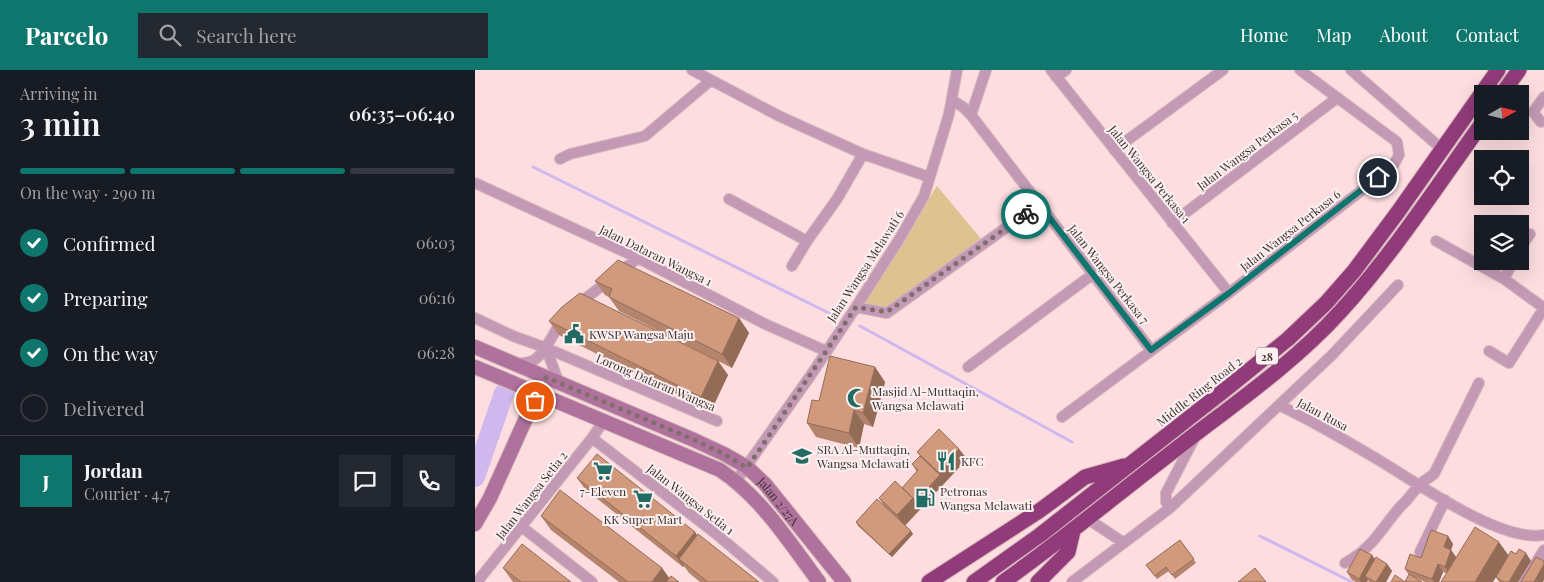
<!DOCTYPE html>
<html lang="en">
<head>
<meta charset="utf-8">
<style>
	body { margin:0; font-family:"Playfair Display",serif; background:#242831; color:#f1f3f6; height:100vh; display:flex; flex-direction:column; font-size:19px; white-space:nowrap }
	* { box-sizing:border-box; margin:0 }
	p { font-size:16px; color:#9ea1a6 }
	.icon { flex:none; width:28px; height:28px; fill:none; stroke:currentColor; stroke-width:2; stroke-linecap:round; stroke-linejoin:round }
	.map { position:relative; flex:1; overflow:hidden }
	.sheet { display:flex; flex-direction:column; background:#171b24; width:475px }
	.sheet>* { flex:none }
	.needle { width:32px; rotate:82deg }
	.controls { position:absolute; left:999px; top:15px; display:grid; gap:10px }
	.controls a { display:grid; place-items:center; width:55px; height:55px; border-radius:0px; background:#171b24; box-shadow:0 5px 20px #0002; font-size:25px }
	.pin { position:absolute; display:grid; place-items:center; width:42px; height:42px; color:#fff; margin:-21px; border:2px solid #fff; border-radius:50%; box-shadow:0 1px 5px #0007 }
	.courier { position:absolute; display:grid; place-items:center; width:50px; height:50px; margin:-25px; border:4px solid #0f766e; border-radius:50%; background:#fff; color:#222; box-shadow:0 1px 6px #0007 }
	.summary em { font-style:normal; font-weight:600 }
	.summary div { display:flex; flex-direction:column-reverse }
	.summary { display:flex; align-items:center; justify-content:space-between; height:85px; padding:0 20px }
	h1 { font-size:32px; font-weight:600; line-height:38px }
	.bar { display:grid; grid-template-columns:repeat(4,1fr); gap:8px 5px; align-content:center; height:60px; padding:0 20px }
	.bar i { height:6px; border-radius:4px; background:#363941 }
	.bar .active { background:#0f766e }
	.bar p { grid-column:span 4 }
	.line { display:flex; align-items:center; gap:12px; padding:0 20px; border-top:1px solid #363941 }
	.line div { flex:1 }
	.round { display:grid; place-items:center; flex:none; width:52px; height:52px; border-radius:0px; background:#242831 }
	ol { padding:0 20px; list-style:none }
	li { display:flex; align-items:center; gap:15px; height:55px }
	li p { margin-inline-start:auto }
	li .icon { padding:5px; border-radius:50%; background:#0f766e; color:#fff; stroke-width:4 }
	li:last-child { color:#9ea1a6 }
	li i { width:28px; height:28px; border:2px solid #363941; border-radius:50% }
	header { display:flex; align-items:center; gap:30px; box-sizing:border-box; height:70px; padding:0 25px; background:#0f766e; color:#fff }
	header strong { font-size:24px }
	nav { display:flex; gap:28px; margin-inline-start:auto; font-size:18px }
	.search { width:350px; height:45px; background:#242831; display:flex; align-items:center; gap:12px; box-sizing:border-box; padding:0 18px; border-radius:0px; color:#9ea1a6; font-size:19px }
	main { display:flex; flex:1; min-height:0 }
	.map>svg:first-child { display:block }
	.green { fill:#dec390 }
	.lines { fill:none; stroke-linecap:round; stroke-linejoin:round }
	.stream { stroke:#cfb8ee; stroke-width:3 }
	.river { stroke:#cfb8ee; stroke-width:20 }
	.street-casing { stroke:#d6babc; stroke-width:12 }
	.secondary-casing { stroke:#d6babc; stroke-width:16 }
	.highway-casing { stroke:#d6babc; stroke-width:17 }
	.street { stroke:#c399b5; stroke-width:10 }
	.secondary { stroke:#af729c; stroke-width:14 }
	.highway { stroke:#913b7a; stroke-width:15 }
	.wall { fill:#b5846c }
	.shaded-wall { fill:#936c58 }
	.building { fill:#d29a7d; stroke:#936c58 }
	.done { stroke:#806d6e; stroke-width:5; stroke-dasharray:0 9 }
	.route { stroke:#0f766e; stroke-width:6 }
	.labels { text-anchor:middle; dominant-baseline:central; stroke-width:4; stroke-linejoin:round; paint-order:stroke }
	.shield { fill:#fdf0f0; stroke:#766a6a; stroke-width:1 }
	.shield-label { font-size:11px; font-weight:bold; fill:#3c3031 }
	.street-label { font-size:12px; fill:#3c3031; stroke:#fdf0f0 }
	.poi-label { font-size:12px; fill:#3c3031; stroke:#fdf0f0; text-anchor:start }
</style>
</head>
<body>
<header>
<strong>Parcelo</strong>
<div class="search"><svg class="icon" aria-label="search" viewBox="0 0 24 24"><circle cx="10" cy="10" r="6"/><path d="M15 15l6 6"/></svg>Search here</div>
<nav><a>Home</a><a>Map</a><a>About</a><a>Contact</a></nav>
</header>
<main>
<section class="sheet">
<div class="summary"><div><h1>3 min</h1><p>Arriving in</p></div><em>06:35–06:40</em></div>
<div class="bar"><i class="active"></i><i class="active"></i><i class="active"></i><i></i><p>On the way · 290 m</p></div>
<ol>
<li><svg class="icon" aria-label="check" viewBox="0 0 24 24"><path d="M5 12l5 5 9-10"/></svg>Confirmed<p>06:03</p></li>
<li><svg class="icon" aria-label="check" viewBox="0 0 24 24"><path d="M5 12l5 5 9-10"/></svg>Preparing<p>06:16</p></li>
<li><svg class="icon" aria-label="check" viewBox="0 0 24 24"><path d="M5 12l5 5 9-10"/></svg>On the way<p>06:28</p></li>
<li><i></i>Delivered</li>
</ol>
<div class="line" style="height:90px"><b class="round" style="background:#0f766e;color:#fff">J</b><div><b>Jordan</b><p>Courier · 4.7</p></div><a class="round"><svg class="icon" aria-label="chat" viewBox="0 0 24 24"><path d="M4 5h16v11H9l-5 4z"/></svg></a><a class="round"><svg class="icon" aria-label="phone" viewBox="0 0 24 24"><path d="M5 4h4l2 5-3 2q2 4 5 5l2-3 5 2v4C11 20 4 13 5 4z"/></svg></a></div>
</section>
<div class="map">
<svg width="1069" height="512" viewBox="0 0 1069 512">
	<rect width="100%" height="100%" fill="#fddddf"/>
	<path class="green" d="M462,116L507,170L409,240L386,235Z"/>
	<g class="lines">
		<path class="stream" d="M58,97L358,245
			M385,256L597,372
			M785,466L877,512"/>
		<path class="river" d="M0,407L29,323"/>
		<defs>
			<path id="street" d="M217,0L304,46L388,84L454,107
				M576,0L754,223
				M876,0L967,79
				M581,7L591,0
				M477,30L488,37L496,45L676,280
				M496,45L511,0
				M1066,52L1058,42L1069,27
				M639,80L748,0
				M85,89L95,84L170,66L235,11
				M0,113L163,188L290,254L351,281
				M254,129L332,171
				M697,153L862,28
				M961,171L1029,209L1069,238
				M1045,178L1055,164
				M317,196L332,171L362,129L388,84
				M1029,209L1038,191
				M102,235L163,188
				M381,237L412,243L564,134
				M0,248L38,266L71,278L242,351
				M71,278L84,313
				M1014,281L1034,293L1069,238
				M41,294C46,293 52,293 57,291C69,286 80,260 88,248
				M493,297L618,204
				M806,336C839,352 870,370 902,389C941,412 1025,473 1069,465
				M587,347L754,223L918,96L924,85L922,72L825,0
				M117,368L240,463L298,512
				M261,411L338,302L381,237L425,168L449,126L474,44L482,0
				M695,438L691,432V423L720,367
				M613,449L649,473
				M47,457L117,512
				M945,482L970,430
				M870,493C897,479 906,459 925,437L931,431L945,414L959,404L1004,313
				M2,512L117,368L128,352
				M597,512L695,438L857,285L923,215
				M1049,512L1069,480"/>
			<g id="secondary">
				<path id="s1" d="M0,277L219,370L249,384L272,397L290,414L369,512"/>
				<path d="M0,297L245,400C287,428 314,472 344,512"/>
				<path d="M0,454L15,428L66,315"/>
			</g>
			<path id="highway" d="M1027,24L1044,0
				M454,512L564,441L610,407L649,396
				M499,512L565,465L756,315L813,269L851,233L879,201L923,142L1023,0
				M528,512C586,471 640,426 696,383C753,338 816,296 865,242C918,184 962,116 1008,52
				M563,512L593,482L598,461"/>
		</defs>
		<use href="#street" class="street-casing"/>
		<use href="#secondary" class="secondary-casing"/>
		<use href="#highway" class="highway-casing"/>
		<use href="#street" class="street"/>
		<use href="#secondary" class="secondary"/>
		<use href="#highway" class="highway"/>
	</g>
	<path class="wall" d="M120,211L264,248L274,263L257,298L144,241L134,227L130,225Z
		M74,251L243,291L253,305L236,341L84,265Z
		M400,297L410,312L398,357L389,354L384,378L341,367L332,353L344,331Z
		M484,379L492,389L430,456L438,464L417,487L383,456L381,452L409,436L404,428L427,418L442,402L437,394L445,386L442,382Z
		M102,408L220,462L222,466L284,512H225L214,503L209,496L208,497L110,419Z
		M66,446L187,498L194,508L204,512H144L76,460Z
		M973,466L978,474L976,480L981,487L1034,486L1041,484L1056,491L1043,512H1024L1021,507L971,503L968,502L964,512H950L934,505L930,499L946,488Z
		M705,470L721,493L700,509L694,501L682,509L671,495Z
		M897,485L900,490L912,494L917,501L911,512H894L893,510L892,512H881L877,510L872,502Z
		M28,498L96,512H38Z"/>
	<path class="shaded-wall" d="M264,248L274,263L257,298L247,284Z
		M243,291L253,305L236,341L226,327Z
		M400,297L410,312L398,357L388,343Z
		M379,340L389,354L384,378L374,363Z
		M484,379L492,389L429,456L422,445L438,428L465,405L463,402Z
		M436,461L438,464L417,487L414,484Z
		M220,462L227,473L204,489L209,496L208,497L201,486Z
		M973,466L978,474L976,480L981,487L975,504L970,497L969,477Z
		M1024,472L1034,486L1018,512H1000Z
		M1051,483L1056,491L1043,512H1034Z
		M897,485L902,492L890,506L893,510L892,512H886L884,509Z
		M912,494L917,501L911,512H901Z
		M963,494L968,502L964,512H959L957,509Z
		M1069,494V510L1068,512H1058Z
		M187,498L197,512H177Z"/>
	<path class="building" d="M143,190L264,248L247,284L134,227L137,219L120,211Z
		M105,223L243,291L226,327L74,251L87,237Z
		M355,286L400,297L388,343L379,340L374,363L332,353L337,330L344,331Z
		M464,359L484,379L463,402L442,382Z
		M122,384L220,462L201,486L102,408Z
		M445,386L465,405L440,432L438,428L427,418L443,400L437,394Z
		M420,411L438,428L422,445L404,428Z
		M85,420L187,498L177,512H153L66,446Z
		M402,429L436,461L414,484L381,452Z
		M1000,457L1024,472L1000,512H966Z
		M956,460L973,466L969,477L976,480L970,497L963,494L957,509L930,499L935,484L946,488Z
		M223,464L284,512H233L204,489Z
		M705,470L719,489L697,505L691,497L680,506L671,495Z
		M47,474L96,512H46L28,498Z
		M885,479L897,485L884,509L872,502Z
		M1044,479L1051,483L1034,512H1029L1021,507L1036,481L1041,484Z
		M901,487L912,494L901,512H900L890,506Z
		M1061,487L1069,491V494L1059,512H1046Z
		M780,498L791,512H763Z
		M934,504L947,512H916L920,505L930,512Z
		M196,506L204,512H191Z"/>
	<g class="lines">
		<path class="done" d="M60,331L70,307L220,370L249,384L272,398L381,237L412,242L551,144"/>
		<path class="route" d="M551,144L564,134L676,280L754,223L903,107"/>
	</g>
	<defs>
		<symbol id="civic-bare" viewBox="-9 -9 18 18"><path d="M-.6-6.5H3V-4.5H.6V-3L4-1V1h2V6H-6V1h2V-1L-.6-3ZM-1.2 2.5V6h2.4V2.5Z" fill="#226c65" stroke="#fdf0f0" stroke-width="2.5" paint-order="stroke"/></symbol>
		<symbol id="mosque-bare" viewBox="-9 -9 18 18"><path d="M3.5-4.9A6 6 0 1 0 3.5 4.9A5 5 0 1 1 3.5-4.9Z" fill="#226c65" stroke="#fdf0f0" stroke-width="2.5" paint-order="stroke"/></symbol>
		<symbol id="school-bare" viewBox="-9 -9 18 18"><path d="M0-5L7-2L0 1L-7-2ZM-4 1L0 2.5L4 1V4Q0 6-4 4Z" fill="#226c65" stroke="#fdf0f0" stroke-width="2.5" paint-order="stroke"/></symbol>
		<symbol id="restaurant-bare" viewBox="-9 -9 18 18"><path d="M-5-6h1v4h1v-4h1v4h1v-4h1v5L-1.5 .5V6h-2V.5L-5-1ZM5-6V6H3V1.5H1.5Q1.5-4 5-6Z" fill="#226c65" stroke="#fdf0f0" stroke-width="2.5" paint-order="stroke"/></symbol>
		<symbol id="supermarket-bare" viewBox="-9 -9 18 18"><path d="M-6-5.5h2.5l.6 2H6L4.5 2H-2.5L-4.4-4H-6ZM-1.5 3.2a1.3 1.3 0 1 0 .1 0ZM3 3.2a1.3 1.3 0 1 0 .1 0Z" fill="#226c65" stroke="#fdf0f0" stroke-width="2.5" paint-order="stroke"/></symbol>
		<symbol id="fuel-bare" viewBox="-9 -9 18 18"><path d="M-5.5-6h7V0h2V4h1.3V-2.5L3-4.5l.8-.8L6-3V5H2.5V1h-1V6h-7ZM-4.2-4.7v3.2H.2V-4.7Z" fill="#226c65" stroke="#fdf0f0" stroke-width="2.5" paint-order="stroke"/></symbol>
	</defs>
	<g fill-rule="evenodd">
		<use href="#civic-bare" x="85" y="250" width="28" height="28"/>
		<use href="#mosque-bare" x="368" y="314" width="28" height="28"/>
		<use href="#school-bare" x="313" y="372" width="28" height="28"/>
		<use href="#restaurant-bare" x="457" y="377" width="28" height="28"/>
		<use href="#supermarket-bare" x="114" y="387" width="28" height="28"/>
		<use href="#fuel-bare" x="436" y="414" width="28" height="28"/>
		<use href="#supermarket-bare" x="154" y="415" width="28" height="28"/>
	</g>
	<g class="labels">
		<rect class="shield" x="781" y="277.5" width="22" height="17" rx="4"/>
		<g class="shield-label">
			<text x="792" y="286">28</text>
		</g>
		<g class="street-label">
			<text transform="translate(772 80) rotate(-37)">Jalan Wangsa Perkasa 5</text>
			<text transform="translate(675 104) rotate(51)">Jalan Wangsa Perkasa 1</text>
			<text transform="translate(815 160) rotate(-38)">Jalan Wangsa Perkasa 6</text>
			<text transform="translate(181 185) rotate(26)">Jalan Dataran Wangsa 1</text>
			<text transform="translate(390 196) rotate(-57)">Jalan Wangsa Melawati 6</text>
			<text transform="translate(634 204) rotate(52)">Jalan Wangsa Perkasa 7</text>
			<text transform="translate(181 312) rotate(23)">Lorong Dataran Wangsa</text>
			<text transform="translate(724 321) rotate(-38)">Middle Ring Road 2</text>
			<text transform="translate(848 344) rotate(28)">Jalan Rusa</text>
			<text transform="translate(56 425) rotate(-52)">Jalan Wangsa Setia 2</text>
			<text transform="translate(216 429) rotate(38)">Jalan Wangsa Setia 1</text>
			<text stroke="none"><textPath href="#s1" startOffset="344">Jalan 2/27A</textPath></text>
		</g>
		<g class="poi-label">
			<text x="114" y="264">KWSP Wangsa Maju</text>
			<text x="397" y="321">Masjid Al-Muttaqin,<tspan x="397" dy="14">Wangsa Melawati</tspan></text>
			<text x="342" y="379">SRA Al-Muttaqin,<tspan x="342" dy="14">Wangsa Melawati</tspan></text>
			<text x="486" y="391">KFC</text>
			<text x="128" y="421" text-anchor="middle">7-Eleven</text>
			<text x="465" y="421">Petronas<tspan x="465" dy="14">Wangsa Melawati</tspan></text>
			<text x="168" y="449" text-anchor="middle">KK Super Mart</text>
		</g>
	</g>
</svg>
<div class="controls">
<a><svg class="needle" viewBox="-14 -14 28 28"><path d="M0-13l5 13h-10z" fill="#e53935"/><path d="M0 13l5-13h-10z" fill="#9ea1a6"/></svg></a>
<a><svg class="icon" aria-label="locate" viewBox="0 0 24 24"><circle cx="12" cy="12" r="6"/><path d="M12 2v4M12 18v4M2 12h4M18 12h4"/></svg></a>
<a><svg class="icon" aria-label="layers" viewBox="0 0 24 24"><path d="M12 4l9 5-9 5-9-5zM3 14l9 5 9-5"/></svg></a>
</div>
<div class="pin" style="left:60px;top:331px;background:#ea580c"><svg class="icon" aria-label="bag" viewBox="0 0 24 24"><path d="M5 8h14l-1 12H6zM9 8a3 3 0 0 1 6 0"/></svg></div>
<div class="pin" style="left:903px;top:107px;background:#1f2937"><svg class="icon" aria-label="home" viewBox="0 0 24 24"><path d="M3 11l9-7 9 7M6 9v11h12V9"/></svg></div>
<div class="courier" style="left:551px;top:144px"><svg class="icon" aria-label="bike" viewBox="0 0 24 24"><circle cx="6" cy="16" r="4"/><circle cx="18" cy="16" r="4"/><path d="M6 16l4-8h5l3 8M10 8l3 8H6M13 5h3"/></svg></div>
</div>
</main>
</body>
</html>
